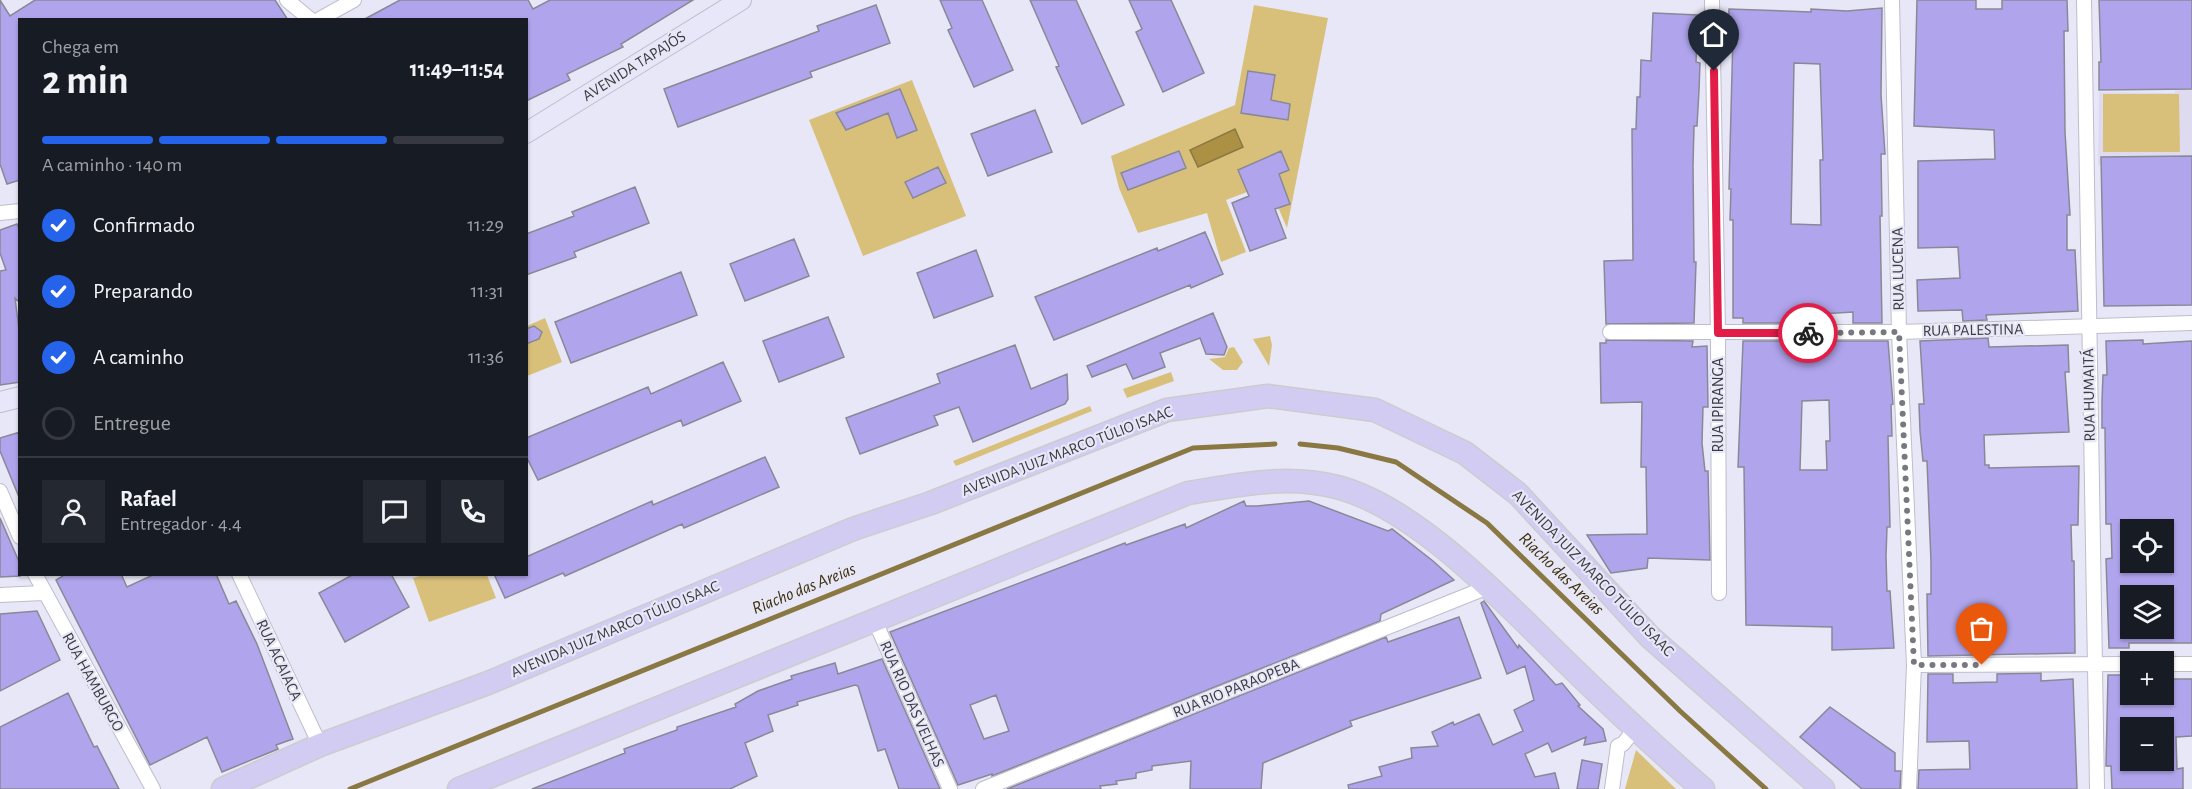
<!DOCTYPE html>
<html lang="pt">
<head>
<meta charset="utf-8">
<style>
	body { margin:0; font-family:"Alegreya Sans",sans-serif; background:#242831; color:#f1f3f6; height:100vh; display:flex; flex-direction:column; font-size:22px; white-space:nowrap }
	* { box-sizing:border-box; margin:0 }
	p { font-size:20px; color:#9ea1a6 }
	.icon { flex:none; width:33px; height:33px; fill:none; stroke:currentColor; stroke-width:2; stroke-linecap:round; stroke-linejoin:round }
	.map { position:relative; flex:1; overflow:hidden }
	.side { position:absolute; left:18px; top:18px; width:510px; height:558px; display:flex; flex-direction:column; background:#171b24; border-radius:0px; box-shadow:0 2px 4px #0004 }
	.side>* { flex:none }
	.tools { position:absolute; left:2120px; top:519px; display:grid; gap:12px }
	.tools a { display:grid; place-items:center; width:54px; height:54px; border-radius:0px; background:#171b24; box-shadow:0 2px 4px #0004; font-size:30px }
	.pin { position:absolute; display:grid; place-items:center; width:51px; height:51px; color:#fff; margin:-62px -26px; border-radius:50% 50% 50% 0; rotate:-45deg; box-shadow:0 0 6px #0007 }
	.pin .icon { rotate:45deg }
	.courier { position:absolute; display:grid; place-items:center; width:60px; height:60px; margin:-30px; border:4px solid #e11d48; border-radius:50%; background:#fff; color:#222; box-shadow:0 2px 8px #0007 }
	.headline em { font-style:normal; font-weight:700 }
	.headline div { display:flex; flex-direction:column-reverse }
	.headline { display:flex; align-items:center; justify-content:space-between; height:102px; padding:0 24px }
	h1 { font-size:39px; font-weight:700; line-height:45px }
	.bar { display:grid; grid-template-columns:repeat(4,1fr); gap:9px 6px; align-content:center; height:72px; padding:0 24px }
	.bar i { height:8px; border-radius:4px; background:#363941 }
	.bar .selected { background:#2563eb }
	.bar p { grid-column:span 4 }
	.line { display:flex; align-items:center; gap:15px; padding:0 24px; border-top:2px solid #363941 }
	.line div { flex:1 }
	.round { display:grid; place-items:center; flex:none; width:63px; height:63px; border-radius:0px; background:#242831 }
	ol { padding:0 24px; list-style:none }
	li { display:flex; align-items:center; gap:18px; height:66px }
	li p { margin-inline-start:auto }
	li .icon { padding:6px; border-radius:50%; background:#2563eb; color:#fff; stroke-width:4 }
	li:last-child { color:#9ea1a6 }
	li i { width:33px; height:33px; border:3px solid #363941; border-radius:50% }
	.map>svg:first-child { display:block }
	.built { fill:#dedbf1 }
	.green { fill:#d9c07a }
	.water { fill:#ac9144; stroke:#8a7843; stroke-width:1.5 }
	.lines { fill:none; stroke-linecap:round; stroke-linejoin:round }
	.stream { stroke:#8a7843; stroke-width:5 }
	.building { fill:#b0a5ed; stroke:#898896; stroke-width:1.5; fill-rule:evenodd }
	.street-casing { stroke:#bebdcc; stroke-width:16 }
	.secondary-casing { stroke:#bebdcc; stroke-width:22 }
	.primary-casing { stroke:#ccccce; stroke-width:25 }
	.street { stroke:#fff; stroke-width:14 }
	.secondary { stroke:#e8e6f9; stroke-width:20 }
	.primary { stroke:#d2ccf2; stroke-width:22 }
	.done { stroke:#787881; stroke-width:6; stroke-dasharray:0 10.8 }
	.route { stroke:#e11d48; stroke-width:8 }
	.labels { text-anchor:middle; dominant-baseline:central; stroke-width:4.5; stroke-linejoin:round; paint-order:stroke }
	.street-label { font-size:16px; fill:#3c3c42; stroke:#e8e7f7 }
	.water-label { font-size:18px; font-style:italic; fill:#3d310e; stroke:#e8e7f7 }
</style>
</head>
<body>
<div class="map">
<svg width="2192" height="789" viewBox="0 0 2192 789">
	<rect width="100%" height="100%" fill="#e8e7f7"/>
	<path class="built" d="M2176,60H2192V259L2180,166L2098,165L2099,92L2175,93Z"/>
	<path class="green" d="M1254,5L1328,18L1287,228L1268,184L1226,200L1246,252L1221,262L1207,213L1138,233L1119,188L1111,156L1235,105Z
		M912,80L966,216L863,256L809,120Z
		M2103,94H2179L2180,152H2103Z
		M545,318L562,362L527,376V326Z
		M1270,336L1272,345L1269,366L1253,339Z
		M1234,347L1243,362L1237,370H1223L1209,359L1225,357L1229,348Z
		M1171,372L1174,381L1127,398L1123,389Z
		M1090,406L1092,411L956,466L953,461Z
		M423,575H487L496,598L429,622L413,578Z
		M1636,750L1676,789H1625Z"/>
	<path class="water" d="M1235,129L1243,147L1198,167L1190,150Z"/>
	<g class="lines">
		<path class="stream" d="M1300,444L1338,448L1396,462L1487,523L1680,711L1766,789
			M350,789L1193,448L1275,444"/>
	</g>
	<path class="building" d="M0,0L10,16L35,0H275L288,20H20V180L7,184L0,164Z
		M400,0H528L533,9L550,0H693L621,44L623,47L567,74L570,80L526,101V20H363Z
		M940,0H982L1013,70L974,87L948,30L952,28Z
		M1030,0H1076L1124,105L1082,124L1056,67L1059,66Z
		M1129,0H1171L1204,73L1163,92L1136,32L1142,29Z
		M1917,0H1976V9H2002V0H2067L2068,31H2064L2065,132L2070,215H2067V250H2075L2078,311L1986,315L1987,320L1963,321L1962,310L1918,311L1917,280L1960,278L1958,247L1918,248V161L1995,159L1994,130L1914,126Z
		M2099,0H2192V89L2099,90V62H2101Z
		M876,5L890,43L810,72L812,77L678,127L664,89L819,31L817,26Z
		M1882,8L1881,95L1885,154H1881L1882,216H1880L1882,323H1853V312L1804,315L1805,323H1743V318H1733V220H1730L1731,189H1729L1733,34H1728L1729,9L1811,12V9L1847,11ZM1794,63L1820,64L1823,160H1820L1821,225L1791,224Z
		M1653,13L1698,15L1696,62L1700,63L1699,90L1697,126H1694L1693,165L1694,262H1696L1694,323L1606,324L1604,261L1633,260L1632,129H1636L1637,97H1640L1641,60L1651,61Z
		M1248,71L1275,75L1271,100L1290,104L1288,120L1241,113Z
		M900,89L917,130L897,138L888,113L846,130L836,113Z
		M1035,110L1052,152L988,176L971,134Z
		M1179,151L1186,168L1128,190L1121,173Z
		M1281,151L1289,170L1279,174L1290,204L1275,209L1286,238L1250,251L1232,203L1249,196L1238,170Z
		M2192,156V305L2104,306L2101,157Z
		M938,167L946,183L913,198L905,182Z
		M635,187L649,223L574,252L576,257L526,275V234L574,216L572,212Z
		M17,224L20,231V303L15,298L20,337V382L0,385V271L6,270L0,253V230Z
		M1205,232L1223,274L1191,288L1190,285L1054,340L1035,297L1112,266L1157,248L1158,251Z
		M794,239L809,276L745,301L730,264Z
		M976,250L993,296L934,318L917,273Z
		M681,272L697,315L571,363L555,322Z
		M1213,313L1227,347L1224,355L1206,354L1200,338L1160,353L1165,367L1133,379L1126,364L1092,377L1087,366Z
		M828,317L844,357L779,382L763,341Z
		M534,326L542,332L539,339L526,344V329Z
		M1988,338L1989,347L2068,345L2069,372H2065L2069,432L1984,435L1985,465H1989V468L2079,466L2078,525H2071L2072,561H2074L2075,653L1928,656L1927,594H1931V562L1927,461H1923L1920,431L1919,404H1924L1920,341Z
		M1606,340L1693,341L1692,347L1707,346L1708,407H1703L1702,443L1705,471H1708L1710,560L1648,558L1647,568L1611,573L1587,535L1647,534L1646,467H1641L1642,402L1601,403L1600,343H1606Z
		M2143,340V344L2192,341V643H2129V648H2109L2106,559L2112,558L2111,524H2106L2105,428H2102V401L2103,375H2107L2106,341ZM2130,530H2163V562H2130ZM2128,596H2163V628H2129Z
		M1743,341H1888L1893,404L1891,405L1892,436H1888L1890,527H1887L1886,556L1887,591H1890L1894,648L1832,650V627L1746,625L1744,467H1738ZM1829,400L1830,441H1826L1827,470H1800L1802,401Z
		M1015,345L1031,389L1067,374L1068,399L1065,404L973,442L959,407L934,416L938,425L860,454L846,418L940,383L937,374Z
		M723,362L741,401L683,426L681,420L538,480L526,456V438L648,387L651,394Z
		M20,432V497H19L0,451V438Z
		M765,457L779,487L684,528L682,524L565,576L563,573L505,598L494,574H526V557L652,501L653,505Z
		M1244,501L1246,506H1257L1309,501L1388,531L1392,529L1433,561L1454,580L1381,614L1380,621L992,776V774L958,785L890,632L1125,543L1126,545L1185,524L1186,528ZM996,695L1009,731L984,739L970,705Z
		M0,518L20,564V576L0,577Z
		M66,574H121L127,587L155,574H216L229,604L236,601L257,644L293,739L276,745L278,749L222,772L207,737L150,765L56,580Z
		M354,574H391L409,607L345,642L319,593Z
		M1484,601L1518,648L1519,645L1556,685L1562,683L1580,705L1578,706L1603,729L1606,741L1584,745L1586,737L1552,752L1548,743L1525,754L1535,777L1555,773L1559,789H1349L1348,785L1382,776L1379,767L1412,758L1411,748L1438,746L1432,732L1453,722L1454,725L1479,714L1493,745L1523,731L1514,710L1534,700L1525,666L1507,674L1481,603Z
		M37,611L60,660L0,691V614Z
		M1459,617L1481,678L1350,721L1352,726L1263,763L1261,789H1190L1191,761L1152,766V770L1136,773V778L1116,781L1117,784L1100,786L1101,789H1007L1386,637L1388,642Z
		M882,659L940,789H899L885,749L878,751L858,686L855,685L797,702L798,705L768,715L773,731L745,743L757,776L730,789H532L625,753L624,749L677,730V727L736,707L735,704L758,691L792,679L791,676L835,663L838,674Z
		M2041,673V681L2073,679L2077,789H1918L1919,770L1970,769L1969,741L1927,742L1928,674H1953V683L1997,682V674Z
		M2108,675H2130V694H2163V679H2192V736L2176,737L2177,769L2183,768V789H2112L2111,766H2106ZM2130,728H2163V760H2130Z
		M68,693L94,747L97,746L119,789H0V727Z
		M1830,707L1895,753V771H1901L1900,789H1862L1800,737Z
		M1582,760L1602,764L1598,789H1577Z"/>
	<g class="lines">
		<defs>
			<path id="street" d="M287,0L311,20
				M1712,0L1718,333L1719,593
				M1892,0L1899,332L1914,665L1909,789
				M2084,0L2097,789
				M318,20L354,0
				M0,213L20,211
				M1610,332H1899L2192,323
				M0,491L20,537
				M35,574L153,789
				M239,574L320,745
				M0,595L43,593
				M874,619L950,789
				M2163,664H2192
				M1914,665L2130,664
				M983,789L1488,587
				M1612,789L1618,746L1623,744L1635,729"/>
			<path id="secondary" d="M526,133L741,0
				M0,402L20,397"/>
			<path id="primary" d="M223,789L320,745L488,683L853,529L931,503L1167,410L1268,396L1375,410L1465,453L1518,494L1650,637L1823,789
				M459,789L1188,493C1239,485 1285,474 1337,487C1418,508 1507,605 1566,662C1611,706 1656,748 1703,789"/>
		</defs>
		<use href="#street" class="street-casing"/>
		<use href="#secondary" class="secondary-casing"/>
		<use href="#primary" class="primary-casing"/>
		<use href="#street" class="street"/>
		<use href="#secondary" class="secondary"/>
		<use href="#primary" class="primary"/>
	</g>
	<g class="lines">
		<path class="done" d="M1808,333L1899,332L1914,665H1982"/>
		<path class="route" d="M1714,71L1718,333H1808"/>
	</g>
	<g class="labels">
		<g class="street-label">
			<text transform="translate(634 66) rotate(-32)">AVENIDA TAPAJÓS</text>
			<text transform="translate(1898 269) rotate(-91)">RUA LUCENA</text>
			<text transform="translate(1973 330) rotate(-1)">RUA PALESTINA</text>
			<text transform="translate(2089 395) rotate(-91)">RUA HUMAITÁ</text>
			<text transform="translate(1718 405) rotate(-90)">RUA IPIRANGA</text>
			<text transform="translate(1067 451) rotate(-21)">AVENIDA JUIZ MARCO TÚLIO ISAAC</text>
			<text transform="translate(1593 573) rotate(46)">AVENIDA JUIZ MARCO TÚLIO ISAAC</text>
			<text transform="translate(615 629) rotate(-23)">AVENIDA JUIZ MARCO TÚLIO ISAAC</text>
			<text transform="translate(279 660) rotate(65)">RUA ACAIACA</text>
			<text transform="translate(93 682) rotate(61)">RUA HAMBURGO</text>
			<text transform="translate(1236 688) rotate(-22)">RUA RIO PARAOPEBA</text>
			<text transform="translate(912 704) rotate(66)">RUA RIO DAS VELHAS</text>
		</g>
		<g class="water-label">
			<text transform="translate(1561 574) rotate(44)">Riacho das Areias</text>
			<text transform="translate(804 589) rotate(-22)">Riacho das Areias</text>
		</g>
	</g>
</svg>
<div class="tools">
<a><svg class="icon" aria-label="locate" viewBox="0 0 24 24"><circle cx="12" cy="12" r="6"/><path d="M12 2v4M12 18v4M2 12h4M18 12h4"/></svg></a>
<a><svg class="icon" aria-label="layers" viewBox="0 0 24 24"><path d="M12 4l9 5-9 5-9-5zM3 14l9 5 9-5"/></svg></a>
<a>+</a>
<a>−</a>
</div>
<div class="pin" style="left:1982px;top:665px;background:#ea580c"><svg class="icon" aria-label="bag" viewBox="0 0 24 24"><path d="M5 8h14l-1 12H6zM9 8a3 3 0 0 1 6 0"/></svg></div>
<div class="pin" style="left:1714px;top:71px;background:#1f2937"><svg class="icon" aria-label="home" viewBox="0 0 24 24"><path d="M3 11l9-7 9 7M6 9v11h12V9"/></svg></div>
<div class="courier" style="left:1808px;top:333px"><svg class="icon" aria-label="bike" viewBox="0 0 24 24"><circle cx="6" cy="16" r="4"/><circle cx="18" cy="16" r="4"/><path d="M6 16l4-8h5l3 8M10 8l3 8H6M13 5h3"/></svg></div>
<section class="side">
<div class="headline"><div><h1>2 min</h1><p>Chega em</p></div><em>11:49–11:54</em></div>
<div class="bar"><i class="selected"></i><i class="selected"></i><i class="selected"></i><i></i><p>A caminho · 140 m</p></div>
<ol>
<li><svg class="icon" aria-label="check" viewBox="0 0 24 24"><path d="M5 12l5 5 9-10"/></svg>Confirmado<p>11:29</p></li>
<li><svg class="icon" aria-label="check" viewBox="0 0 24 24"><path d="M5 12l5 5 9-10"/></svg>Preparando<p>11:31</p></li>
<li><svg class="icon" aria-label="check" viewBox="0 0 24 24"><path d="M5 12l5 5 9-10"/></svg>A caminho<p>11:36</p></li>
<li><i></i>Entregue</li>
</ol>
<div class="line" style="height:108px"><a class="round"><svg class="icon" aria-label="person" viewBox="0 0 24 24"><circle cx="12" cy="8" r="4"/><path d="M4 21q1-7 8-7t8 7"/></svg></a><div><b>Rafael</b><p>Entregador · 4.4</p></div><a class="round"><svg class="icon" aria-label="chat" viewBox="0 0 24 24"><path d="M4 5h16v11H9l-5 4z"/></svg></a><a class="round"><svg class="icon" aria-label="phone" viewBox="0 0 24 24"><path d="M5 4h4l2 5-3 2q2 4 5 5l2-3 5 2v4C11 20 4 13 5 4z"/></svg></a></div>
</section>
</div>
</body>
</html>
